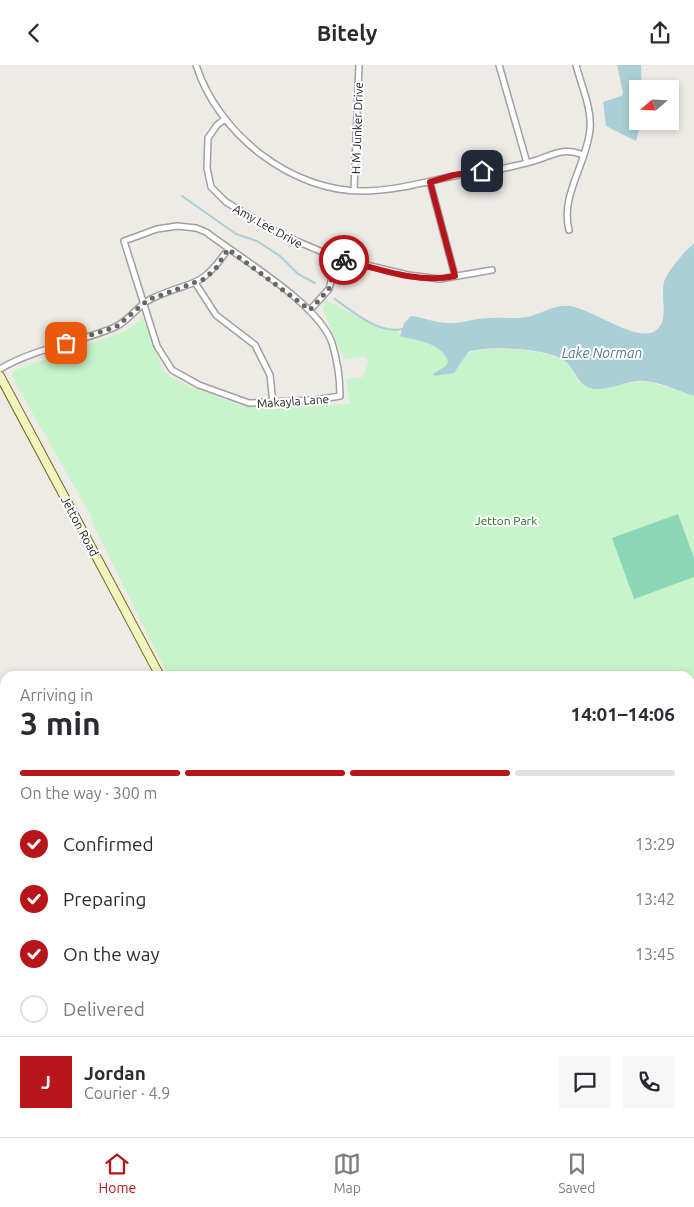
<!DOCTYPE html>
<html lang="en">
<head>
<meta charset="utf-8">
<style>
	body { margin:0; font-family:Ubuntu,sans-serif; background:#f7f7f7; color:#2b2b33; height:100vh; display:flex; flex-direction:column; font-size:19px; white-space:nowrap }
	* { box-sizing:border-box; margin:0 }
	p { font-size:16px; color:#7c7c81 }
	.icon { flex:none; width:28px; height:28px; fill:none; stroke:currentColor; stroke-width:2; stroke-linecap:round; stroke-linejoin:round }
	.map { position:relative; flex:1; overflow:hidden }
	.details { position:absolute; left:0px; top:606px; width:695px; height:466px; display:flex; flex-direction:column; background:#fff; border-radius:15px 15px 0 0; box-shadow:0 2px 8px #0003 }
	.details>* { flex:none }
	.needle { width:32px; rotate:251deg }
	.buttons { position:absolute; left:629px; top:15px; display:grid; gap:10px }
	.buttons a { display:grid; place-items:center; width:50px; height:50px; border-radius:0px; background:#fff; box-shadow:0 2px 8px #0003; font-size:25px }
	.pin { position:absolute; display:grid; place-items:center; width:42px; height:42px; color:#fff; margin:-21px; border-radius:10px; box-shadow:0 2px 8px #0006 }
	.courier { position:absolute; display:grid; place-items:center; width:50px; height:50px; margin:-25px; border:4px solid #b8151a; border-radius:50%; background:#fff; color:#222; box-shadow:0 1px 6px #0007 }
	.overview em { font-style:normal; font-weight:600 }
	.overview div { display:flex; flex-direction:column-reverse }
	.overview { display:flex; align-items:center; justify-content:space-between; height:85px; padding:0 20px }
	h1 { font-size:32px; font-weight:600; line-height:38px }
	.bar { display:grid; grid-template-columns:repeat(4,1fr); gap:8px 5px; align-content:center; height:60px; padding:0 20px }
	.bar i { height:6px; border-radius:4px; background:#e1e1e2 }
	.bar .current { background:#b8151a }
	.bar p { grid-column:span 4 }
	.line { display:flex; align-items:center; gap:12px; padding:0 20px; border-top:1px solid #e1e1e2 }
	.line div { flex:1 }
	.round { display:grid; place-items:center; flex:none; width:52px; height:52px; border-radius:0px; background:#f7f7f7 }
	ol { padding:0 20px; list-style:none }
	li { display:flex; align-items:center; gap:15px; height:55px }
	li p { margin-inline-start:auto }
	li .icon { padding:5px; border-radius:50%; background:#b8151a; color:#fff; stroke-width:4 }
	li:last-child { color:#7c7c81 }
	li i { width:28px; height:28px; border:2px solid #e1e1e2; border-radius:50% }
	header { display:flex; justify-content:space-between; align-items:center; height:65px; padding:0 20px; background:#fff; font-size:22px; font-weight:600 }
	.dock { display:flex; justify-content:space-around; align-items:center; height:70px; border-top:1px solid #e1e1e2; background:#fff; font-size:14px; color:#7c7c81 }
	.dock a { display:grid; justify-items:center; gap:2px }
	.dock .current { color:#b8151a }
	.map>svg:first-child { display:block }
	.grass { fill:#cbe3b1 }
	.park { fill:#c7f4ca }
	.pitch { fill:#8cd5b7 }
	.water { fill:#abcfd7 }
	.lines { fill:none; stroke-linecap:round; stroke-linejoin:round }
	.stream { stroke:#abcfd7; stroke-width:2 }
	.street-casing { stroke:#a0a0a0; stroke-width:8 }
	.secondary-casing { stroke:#646b10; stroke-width:10 }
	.street { stroke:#fff; stroke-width:5 }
	.secondary { stroke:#f2f3bf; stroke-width:8 }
	.done { stroke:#676665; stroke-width:5; stroke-dasharray:0 9 }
	.route { stroke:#b8151a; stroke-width:6 }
	.labels { text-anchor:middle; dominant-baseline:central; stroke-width:4; stroke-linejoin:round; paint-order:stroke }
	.street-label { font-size:12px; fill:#1f1f1f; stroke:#fff }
	.park-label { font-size:12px; fill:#17721c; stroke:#fff }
	.water-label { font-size:14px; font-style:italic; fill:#527a9d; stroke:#fff }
</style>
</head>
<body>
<header><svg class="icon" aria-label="back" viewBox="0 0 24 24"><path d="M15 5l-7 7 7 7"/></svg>Bitely<svg class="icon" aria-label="share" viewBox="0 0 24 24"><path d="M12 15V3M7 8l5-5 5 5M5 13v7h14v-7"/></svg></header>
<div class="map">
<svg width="694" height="1072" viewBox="0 0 694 1072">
	<rect width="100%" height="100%" fill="#eeebe6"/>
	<path class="grass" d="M690,715L694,718V803L690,806Z
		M694,879V955L690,956V881Z
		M431,1068H511L514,1072H436Z"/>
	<path class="park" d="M324,234L370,259L398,265L400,271C418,276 442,277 448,297L447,301L434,309L461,300L464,291C478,278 546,285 563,295C571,299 574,309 578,317L615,320L646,316L694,331V670L690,669V611H606L596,608H578L575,611L421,609L414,611H170L161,597L93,459L90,449L14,316L12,308L15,305L126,266L143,253L162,304L172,313L193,323L243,341L269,344L287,341L350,339L346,314L363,312L369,296L364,291L344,295L323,245Z"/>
	<path class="pitch" d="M678,449L694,493V512L634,534L612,473Z"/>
	<path class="water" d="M617,0H641L642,24H638V56H641L636,76L606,61L603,37L621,31L623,28Z
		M694,179V331C678,326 663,318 646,316C629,314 605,328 590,323C576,318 576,305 565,296C549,283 487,280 468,287L454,308L434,311L433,309L446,301L448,297C442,277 417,276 400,271L404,258L411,251C423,252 435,258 448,258C461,259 475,253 489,253C501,252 515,254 527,252C542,249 554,239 570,241C592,244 637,278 655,266C670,256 660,234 664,217C667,207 686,184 694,179Z
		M694,803V879L690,881V806Z"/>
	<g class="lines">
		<path class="stream" d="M182,131L236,169L257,176L280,191L298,209L315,218
			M335,234C353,247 378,269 403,264"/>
		<defs>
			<path id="street" d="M196,0C218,69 292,128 366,126C406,125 443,111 483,106
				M499,0L527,98
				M225,54L217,60L208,73L207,103L211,122L226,137L282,170L337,193L408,210L440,214L492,205
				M501,104C513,101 525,99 537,95C554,89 565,82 583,90
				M430,117L455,211
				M354,125L359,0
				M177,161L196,163L206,167C240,193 319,239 332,278C337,294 340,315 340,331L316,335L249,338L199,320L172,305L157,281L124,176L157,164Z
				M569,165C560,130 587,99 590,64C592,43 581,20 576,0
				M196,219L216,250L255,280L270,310L273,338
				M310,245L329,224L337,193
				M0,304C35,283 78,278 115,262C129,256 138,240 151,234C192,214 199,227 228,184
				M0,707L5,708
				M690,1026L694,1025
				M115,1068L123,1072
				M609,1068L610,1072"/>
			<path id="secondary" d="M0,311L160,611
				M381,1068L384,1072"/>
		</defs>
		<use href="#street" class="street-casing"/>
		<use href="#secondary" class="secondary-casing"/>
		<use href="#street" class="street"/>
		<use href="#secondary" class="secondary"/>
	</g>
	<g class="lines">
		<path class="done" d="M66,278L116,262L148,235L204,214L216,203L228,184L310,245L329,224L337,193L344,195"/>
		<path class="route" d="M344,195C378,204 420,219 455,211L430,117L454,110L482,106"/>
	</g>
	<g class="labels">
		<g class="street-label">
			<text transform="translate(357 63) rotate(-88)">H M Junker Drive</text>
			<text transform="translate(268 161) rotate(29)">Amy Lee Drive</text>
			<text transform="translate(293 336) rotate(-4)">Makayla Lane</text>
			<text transform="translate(80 461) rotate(62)">Jetton Road</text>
		</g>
		<g class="park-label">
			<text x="506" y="455">Jetton Park</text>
		</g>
		<g class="water-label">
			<text x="602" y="288">Lake Norman</text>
		</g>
	</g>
</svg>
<div class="buttons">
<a><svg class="needle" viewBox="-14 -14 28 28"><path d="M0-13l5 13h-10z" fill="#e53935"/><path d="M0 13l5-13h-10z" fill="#7c7c81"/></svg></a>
</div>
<div class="pin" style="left:66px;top:278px;background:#ea580c"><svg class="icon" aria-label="bag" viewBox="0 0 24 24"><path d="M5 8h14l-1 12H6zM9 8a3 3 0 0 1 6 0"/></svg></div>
<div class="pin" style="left:482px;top:106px;background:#1f2937"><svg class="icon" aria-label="home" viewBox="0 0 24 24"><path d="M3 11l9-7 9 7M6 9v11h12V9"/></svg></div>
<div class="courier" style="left:344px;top:195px"><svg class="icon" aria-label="bike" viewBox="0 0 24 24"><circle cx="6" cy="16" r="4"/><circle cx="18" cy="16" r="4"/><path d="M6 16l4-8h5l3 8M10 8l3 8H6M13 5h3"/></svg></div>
<section class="details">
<div class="overview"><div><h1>3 min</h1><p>Arriving in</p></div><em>14:01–14:06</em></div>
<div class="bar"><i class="current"></i><i class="current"></i><i class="current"></i><i></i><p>On the way · 300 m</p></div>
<ol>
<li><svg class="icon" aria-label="check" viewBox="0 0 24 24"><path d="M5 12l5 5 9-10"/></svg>Confirmed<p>13:29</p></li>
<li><svg class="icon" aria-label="check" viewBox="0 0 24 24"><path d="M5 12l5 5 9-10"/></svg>Preparing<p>13:42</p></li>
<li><svg class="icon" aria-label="check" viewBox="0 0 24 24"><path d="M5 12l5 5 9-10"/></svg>On the way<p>13:45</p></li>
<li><i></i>Delivered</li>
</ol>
<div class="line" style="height:90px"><b class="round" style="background:#b8151a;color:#fff">J</b><div><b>Jordan</b><p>Courier · 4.9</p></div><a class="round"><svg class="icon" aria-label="chat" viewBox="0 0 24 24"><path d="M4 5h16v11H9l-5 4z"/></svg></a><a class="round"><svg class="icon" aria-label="phone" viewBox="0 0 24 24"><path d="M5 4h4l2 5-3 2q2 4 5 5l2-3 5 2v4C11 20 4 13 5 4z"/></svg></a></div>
</section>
</div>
<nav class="dock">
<a class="current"><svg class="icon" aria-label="home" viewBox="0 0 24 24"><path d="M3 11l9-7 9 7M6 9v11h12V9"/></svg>Home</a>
<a><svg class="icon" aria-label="map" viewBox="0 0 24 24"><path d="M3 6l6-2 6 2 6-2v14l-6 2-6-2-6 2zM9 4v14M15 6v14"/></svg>Map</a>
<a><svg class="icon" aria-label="saved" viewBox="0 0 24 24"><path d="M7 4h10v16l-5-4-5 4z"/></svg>Saved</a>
</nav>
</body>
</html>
